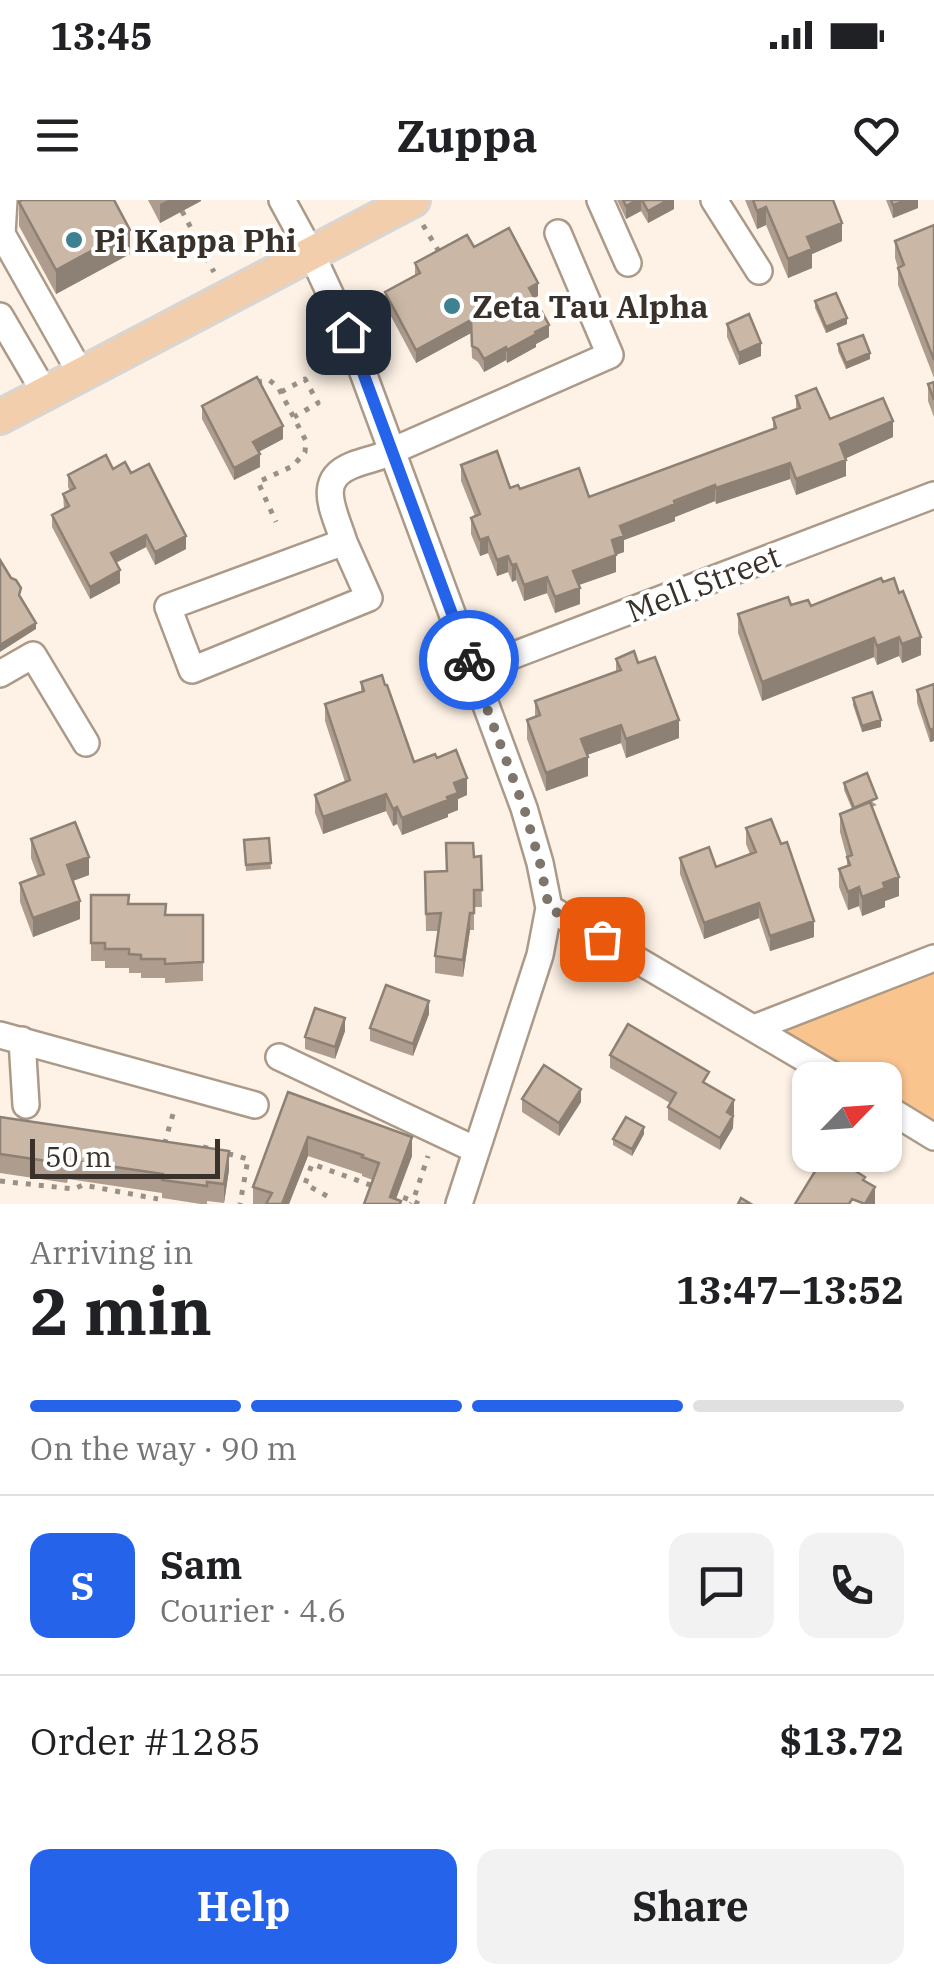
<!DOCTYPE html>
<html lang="en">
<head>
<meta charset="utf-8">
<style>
	body { margin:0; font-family:"IBM Plex Serif",serif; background:#f2f2f2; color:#202124; height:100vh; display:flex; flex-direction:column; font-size:38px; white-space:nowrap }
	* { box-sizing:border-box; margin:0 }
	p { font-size:32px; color:#757577 }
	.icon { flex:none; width:55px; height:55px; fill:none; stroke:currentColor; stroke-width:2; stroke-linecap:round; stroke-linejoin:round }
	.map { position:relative; height:1004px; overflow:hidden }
	.panel { display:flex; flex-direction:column; background:#fff; flex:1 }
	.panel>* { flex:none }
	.needle { width:65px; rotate:65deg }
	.buttons { position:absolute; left:792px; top:862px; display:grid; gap:20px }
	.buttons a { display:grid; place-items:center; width:110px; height:110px; border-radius:20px; background:#fff; box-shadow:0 2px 8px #0004; font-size:50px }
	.scale { position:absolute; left:30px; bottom:25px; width:190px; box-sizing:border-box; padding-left:10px; border:5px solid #39312a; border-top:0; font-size:28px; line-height:35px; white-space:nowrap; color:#39312a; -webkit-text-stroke:8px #fff; paint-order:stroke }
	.pin { position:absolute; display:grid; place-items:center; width:85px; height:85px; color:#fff; margin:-42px; border-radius:20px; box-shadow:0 5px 15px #0006 }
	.courier { position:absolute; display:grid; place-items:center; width:100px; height:100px; margin:-50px; border:8px solid #2563eb; border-radius:50%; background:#fff; color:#222; box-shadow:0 2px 12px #0007 }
	.summary em { font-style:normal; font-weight:700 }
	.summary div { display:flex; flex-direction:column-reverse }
	.summary { display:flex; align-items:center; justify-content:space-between; height:170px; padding:0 30px }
	h1 { font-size:65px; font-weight:700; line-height:75px }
	.bar { display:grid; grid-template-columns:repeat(4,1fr); gap:15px 10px; align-content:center; height:120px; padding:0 30px }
	.bar i { height:12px; border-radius:8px; background:#e0e0e0 }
	.bar .selected { background:#2563eb }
	.bar p { grid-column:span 4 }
	.line { display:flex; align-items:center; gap:25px; padding:0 30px; border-top:2px solid #e0e0e0 }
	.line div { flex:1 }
	.round { display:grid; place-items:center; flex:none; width:105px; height:105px; border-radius:20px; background:#f2f2f2 }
	.primary-button { display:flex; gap:20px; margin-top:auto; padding:20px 30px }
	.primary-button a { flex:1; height:115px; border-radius:20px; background:#2563eb; color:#fff; font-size:40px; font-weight:700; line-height:115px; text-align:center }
	.primary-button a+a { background:#f2f2f2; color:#202124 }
	.status { display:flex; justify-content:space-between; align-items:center; height:70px; padding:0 50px; background:#fff; direction:ltr }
	.status svg { height:28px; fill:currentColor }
	header { display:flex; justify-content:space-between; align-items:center; height:130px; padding:0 30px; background:#fff; font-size:45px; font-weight:700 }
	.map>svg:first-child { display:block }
	.green { fill:#fac48f }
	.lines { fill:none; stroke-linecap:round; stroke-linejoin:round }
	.minor-casing { stroke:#ac9a88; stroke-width:30 }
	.major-casing { stroke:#d7d6d4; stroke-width:38 }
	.path { stroke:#999086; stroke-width:5; stroke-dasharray:5 8; stroke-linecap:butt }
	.minor { stroke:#fff; stroke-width:25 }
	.major { stroke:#f2ceac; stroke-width:32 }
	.wall { fill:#ae9d8e }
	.shaded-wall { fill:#8d8074 }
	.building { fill:#cab7a5; stroke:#8d8074; stroke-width:2.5 }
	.done { stroke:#7e756c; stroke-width:10; stroke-dasharray:0 18 }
	.route { stroke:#2563eb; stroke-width:12 }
	.poi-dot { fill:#3e8291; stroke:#fff; stroke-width:4 }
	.labels { text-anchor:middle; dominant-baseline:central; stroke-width:8; stroke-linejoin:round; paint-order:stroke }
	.poi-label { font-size:32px; font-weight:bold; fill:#39312a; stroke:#fff; text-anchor:start }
	.street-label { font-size:32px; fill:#39312a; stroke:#fff }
</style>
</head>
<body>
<div class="status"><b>13:45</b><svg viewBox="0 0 49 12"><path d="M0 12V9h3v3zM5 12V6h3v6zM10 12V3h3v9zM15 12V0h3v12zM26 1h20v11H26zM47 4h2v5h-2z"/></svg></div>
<header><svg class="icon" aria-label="menu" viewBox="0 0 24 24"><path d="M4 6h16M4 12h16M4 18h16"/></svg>Zuppa<svg class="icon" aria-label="heart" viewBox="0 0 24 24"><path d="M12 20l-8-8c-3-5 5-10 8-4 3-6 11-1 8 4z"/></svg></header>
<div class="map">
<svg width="934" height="1004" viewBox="0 0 934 1004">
	<rect width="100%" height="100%" fill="#fef2e6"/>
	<path class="green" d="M932,771L934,772V922L885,892V880H866L784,830Z"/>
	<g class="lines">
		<defs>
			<path id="minor" d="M4,0L2,34L81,174
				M282,0L312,55L348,132L524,608L540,663L549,708L540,755L459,1004
				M600,0L628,63
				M714,0L759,71
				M0,116L45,193
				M344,342L369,398L192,470L168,407L344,342C335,312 314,280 353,265C368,259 378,259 392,251L610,155L558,33
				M472,471L934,295
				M0,474L33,455L86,543
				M549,708L841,880
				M754,828L934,758
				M0,835L255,905
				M22,840L26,905
				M279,857L476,950
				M885,907L934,937"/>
			<path id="major" d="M0,217L413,0"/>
		</defs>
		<use href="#minor" class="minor-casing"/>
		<use href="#major" class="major-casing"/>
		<path class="path" d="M182,11L214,72
			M423,25L441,55
			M257,182L269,180L278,187L306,241L305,252L293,266L258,282L276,322
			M281,192L305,179L318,203L294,217
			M167,942H165L175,907
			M203,947L248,959L240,1004
			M0,981L74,989L83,985L158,999
			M391,993L413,1001L411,1004
			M327,996L305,984L312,964L376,987
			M419,1004L413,1001L428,956"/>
		<use href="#minor" class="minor"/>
		<use href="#major" class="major"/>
	</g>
	<path class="wall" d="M148,0H201V1L160,23Z
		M617,0H674V9L648,23L641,11L626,19Z
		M745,0H833L842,41L812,54V68L788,78L766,25L757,29Z
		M886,0H918V8L893,18Z
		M19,2L130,54L56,94L19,26Z
		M934,25V178L898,85V68L895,58V41Z
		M474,47L538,96L534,98L549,137L536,144V147L507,163L506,160L484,172L478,162L472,158L471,133L416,163L385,105V92L415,76V63Z
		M815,101L847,124L826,133L815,108Z
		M727,124L761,156L739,165L727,137Z
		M838,144L870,159L846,169L838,151Z
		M934,182V217L928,201V184Z
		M796,196L830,219L893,237L846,258V276L796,295L790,279L716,304L715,301L675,317V321L624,340V352L616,355V372L579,385L580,404L555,413L547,393L524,401L516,380L512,382L508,372L497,376L488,353L480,356L471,334V318L475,316L461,281V265L510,288L589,297L773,229V218L796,209Z
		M202,206L283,239L258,252L260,267L234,280L202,219Z
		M113,269L131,273L186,349L155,365L146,347L116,363L120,383L90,399L52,327V315L64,308L63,294L70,291L68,287V275Z
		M881,378L921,455L902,463L899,456L877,465L874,457L762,501L738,433V414L791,405L811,406Z
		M616,459L638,463L679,538L626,558L621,543L587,555L588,576L546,591L527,539V520L535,517V501L616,472Z
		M361,482L414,562L437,558L467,595L458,599V610L448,614V617L402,635L397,624L393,626L386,611L323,634L315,613V595L345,582L325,521V504L361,492Z
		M934,484V541L930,542L917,503V490Z
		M853,498L881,527L862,532L853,505Z
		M844,583L877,605L872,607L899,696L885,701V707L862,716L859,706L848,710L839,687V669L847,666V658L840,632V614L852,609L844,590Z
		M746,628L814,737L770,751L759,718L704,739L680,674V658L716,667L750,654L746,644Z
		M269,638L271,669L246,671L244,640Z
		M31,639L89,675L73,681L80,719L33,737L20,702V683L38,677L31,658Z
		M481,656L482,707H474V730H470L463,777L435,773V756L438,731H426L425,672L446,671L474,657Z
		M91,695L165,715H203V781L165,783V778H141V773H129V768H105V761H91Z
		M429,814L413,856L370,841V828Z
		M345,831L335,859L305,849V837Z
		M610,855L709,885L734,913L733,928L720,950L668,920V907L670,903L610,868Z
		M288,892L412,937V956L396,999L401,1001V1004H364L373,980L362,976V974L308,956L289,1004H253V987Z
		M522,899L581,902L559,936L522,912Z
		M0,917L229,970L224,1003L207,1001V1004H201L162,998V993L68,979L67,983L0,973Z
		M644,934L632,956L613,945V939Z"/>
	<path class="shaded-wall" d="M168,0H201V1L160,23V4Z
		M637,0H641V11L626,19V6Z
		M668,0H674V9L648,23V11Z
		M907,0H918V8L893,18V5Z
		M766,7V25L757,29V11Z
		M842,23V41L812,54V68L788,78V59L807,37Z
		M130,30V54L56,94V70Z
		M538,83V96L529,101V88Z
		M847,118V124L826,133V127Z
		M471,120V133L416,163V150Z
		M549,125V137L536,144V147L507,163V150Z
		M761,143V156L739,165V153Z
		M506,147V160L484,172V159Z
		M870,153V159L846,169V163Z
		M893,221V237L840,261V244Z
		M283,226V239L253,255V242Z
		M260,254V267L234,280V268Z
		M846,260V276L796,295V279Z
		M790,263V279L716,304V288Z
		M715,285V301L675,317V321L624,340V352L612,356V340L620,326Z
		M146,335V347L111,365V353Z
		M186,336V349L155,365V352Z
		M488,337V353L480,356V340Z
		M616,355V372L573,387V371Z
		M508,356V372L497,376V360Z
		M516,364V380L512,382V365Z
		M120,370V383L90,399V387Z
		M547,377V393L524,401V385Z
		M580,388V404L555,413V397Z
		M36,423V429L0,452V445Z
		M899,437V456L877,465V446Z
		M921,437V455L902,463V444Z
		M874,438V457L762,501V482Z
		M679,520V538L626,558V539Z
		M881,520V527L862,532V526Z
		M621,525V543L581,557V539Z
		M934,528V541L930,542V530Z
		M588,557V576L546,591V573Z
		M467,578V595L458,599V610L448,614V617L402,635V618L454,583Z
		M386,594V611L323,634V617Z
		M397,607V624L393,626V609Z
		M89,657V675L67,683V665Z
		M899,677V696L885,701V707L862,716V697L883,683Z
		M859,687V706L848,710V692Z
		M80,701V719L33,737V718Z
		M759,703V718L704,739V723Z
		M470,713V730L463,777V760Z
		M814,721V737L770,751V736Z
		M429,801V814L413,856V844Z
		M345,818V831L335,859V847Z
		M581,889V902L559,936V923Z
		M734,900V913L727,925V912Z
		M733,916V928L720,950V938Z
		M644,927V934L632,956V949Z
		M308,937V956L289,1004H282Z
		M412,937V956L394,1004L390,997Z
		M229,951V970L224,1003V984Z
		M875,987V1004H865Z"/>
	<path class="building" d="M22,0H114L130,30L56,70L19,2Z
		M623,0H637L626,6Z
		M642,0H668L648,11Z
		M753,0H833L842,23L807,37L812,49L788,59L766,7L757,11Z
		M891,0H907L893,5Z
		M934,25V160L898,68L904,65L895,41Z
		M509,28L538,83L529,88L549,125L535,132L536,134L507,150L506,147L484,159L478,149L472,146L471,120L416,150L385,92L420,73L415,63L467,35L474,47Z
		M836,93L847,118L826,127L815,101Z
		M749,114L761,143L739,153L727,124Z
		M863,135L870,153L846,163L838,144Z
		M257,177L283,226L253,242L260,254L234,268L202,206Z
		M934,182V200L928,184Z
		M816,188L830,219L883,198L893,221L840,244L846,260L796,279L790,263L716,288L715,285L674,301L675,304L620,326L624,336L612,340L616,355L573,371L580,388L555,397L547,377L524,385L516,364L512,365L508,356L497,360L488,337L480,340L471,318L480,314L461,265L497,251L510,288L518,285L520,289L579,268L589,297L776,228L773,218L800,208L796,196Z
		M106,255L113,269L125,262L131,273L149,264L186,336L155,352L146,335L111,353L120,370L90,387L52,315L69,306L63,294L75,288L68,275Z
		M0,360L11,378L16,380L21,388L19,395L36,423L0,445Z
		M881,378L883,382L894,378L899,393L903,391L921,437L902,444L899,437L877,446L874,438L762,482L738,414L788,397L791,405L808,400L811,406Z
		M634,451L638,463L655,457L679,520L626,539L621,525L581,539L588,557L546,573L527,520L540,515L535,501L621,470L616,459Z
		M382,475L385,485H387L414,562L435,554L437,558L456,550L467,578L454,583L458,593L447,597L448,600L402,618L397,607L393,609L386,594L323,617L315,595L350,580L325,504L364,491L361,482Z
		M934,484V528L930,530L917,490Z
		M872,492L881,520L862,526L853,498Z
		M867,573L877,598L854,608L844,583Z
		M870,602L899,677L883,683L885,688L862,697L859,687L848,692L839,669L850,665L847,657L852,655L840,614Z
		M771,619L781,644L787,642L814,721L770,736L759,703L704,723L680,658L709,647L716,667L756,652L746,628Z
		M75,622L89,657L67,665L80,701L33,718L20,683L44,674L31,639Z
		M269,638L271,663L246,665L244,640Z
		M446,643H473L474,657L481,656L482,690H474V713H470L463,760L435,756L441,713L426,714L425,672L447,671Z
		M91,695H129L128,704H166L165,715H203V762L165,764V759H141V755L129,754V749H105V743H91Z
		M386,785L429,801L413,844L370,828Z
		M315,808L345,818L335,847L305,837Z
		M628,824L709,872L703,882L734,900L727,912L733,916L720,938L668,907L676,893L610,855Z
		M544,865L581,889L559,923L522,899Z
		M288,892L412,937L390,997L401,1001L400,1004H364L379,963L362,957L363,955L308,937L282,1004H266L272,993L253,987Z
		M0,917L229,951L224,984L207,982V986L162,980L163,974L68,960L67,964L0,954Z
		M626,917L644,927L632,949L613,939Z
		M825,955L836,962L838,960L865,977L863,980L875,987L865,1004L852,999L849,1004H795Z
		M741,998L751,1004H738Z"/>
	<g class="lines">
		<path class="done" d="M469,460L524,608L540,663L549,708L602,739"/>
		<path class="route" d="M348,132L469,460"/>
	</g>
	<g class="poi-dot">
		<circle cx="74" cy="40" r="10"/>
		<circle cx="452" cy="106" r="10"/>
	</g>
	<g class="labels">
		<g class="poi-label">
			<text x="94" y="40">Pi Kappa Phi</text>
			<text x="472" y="106">Zeta Tau Alpha</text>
		</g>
		<g class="street-label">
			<text transform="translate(703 383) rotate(-21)">Mell Street</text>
		</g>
	</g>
</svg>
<div class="buttons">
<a><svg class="needle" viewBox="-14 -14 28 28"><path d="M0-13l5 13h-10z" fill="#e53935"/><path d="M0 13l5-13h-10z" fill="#757577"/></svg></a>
</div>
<div class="scale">50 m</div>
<div class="pin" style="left:602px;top:739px;background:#ea580c"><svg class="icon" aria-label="bag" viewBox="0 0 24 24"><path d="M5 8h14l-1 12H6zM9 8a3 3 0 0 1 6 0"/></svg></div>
<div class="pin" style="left:348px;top:132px;background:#1f2937"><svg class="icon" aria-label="home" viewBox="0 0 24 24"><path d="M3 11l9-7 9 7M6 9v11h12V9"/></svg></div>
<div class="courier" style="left:469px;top:460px"><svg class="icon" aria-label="bike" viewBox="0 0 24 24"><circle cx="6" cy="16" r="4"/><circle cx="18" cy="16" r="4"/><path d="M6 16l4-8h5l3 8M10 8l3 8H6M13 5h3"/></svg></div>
</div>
<section class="panel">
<div class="summary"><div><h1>2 min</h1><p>Arriving in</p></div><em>13:47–13:52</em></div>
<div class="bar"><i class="selected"></i><i class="selected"></i><i class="selected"></i><i></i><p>On the way · 90 m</p></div>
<div class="line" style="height:180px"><b class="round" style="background:#2563eb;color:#fff">S</b><div><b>Sam</b><p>Courier · 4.6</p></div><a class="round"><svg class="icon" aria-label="chat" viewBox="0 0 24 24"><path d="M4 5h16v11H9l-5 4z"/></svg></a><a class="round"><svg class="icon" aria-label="phone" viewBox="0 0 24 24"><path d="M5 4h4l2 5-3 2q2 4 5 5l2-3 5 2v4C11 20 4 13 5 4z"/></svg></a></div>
<div class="line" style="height:130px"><div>Order #1285</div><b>$13.72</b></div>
<div class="primary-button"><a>Help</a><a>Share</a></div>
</section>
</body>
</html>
